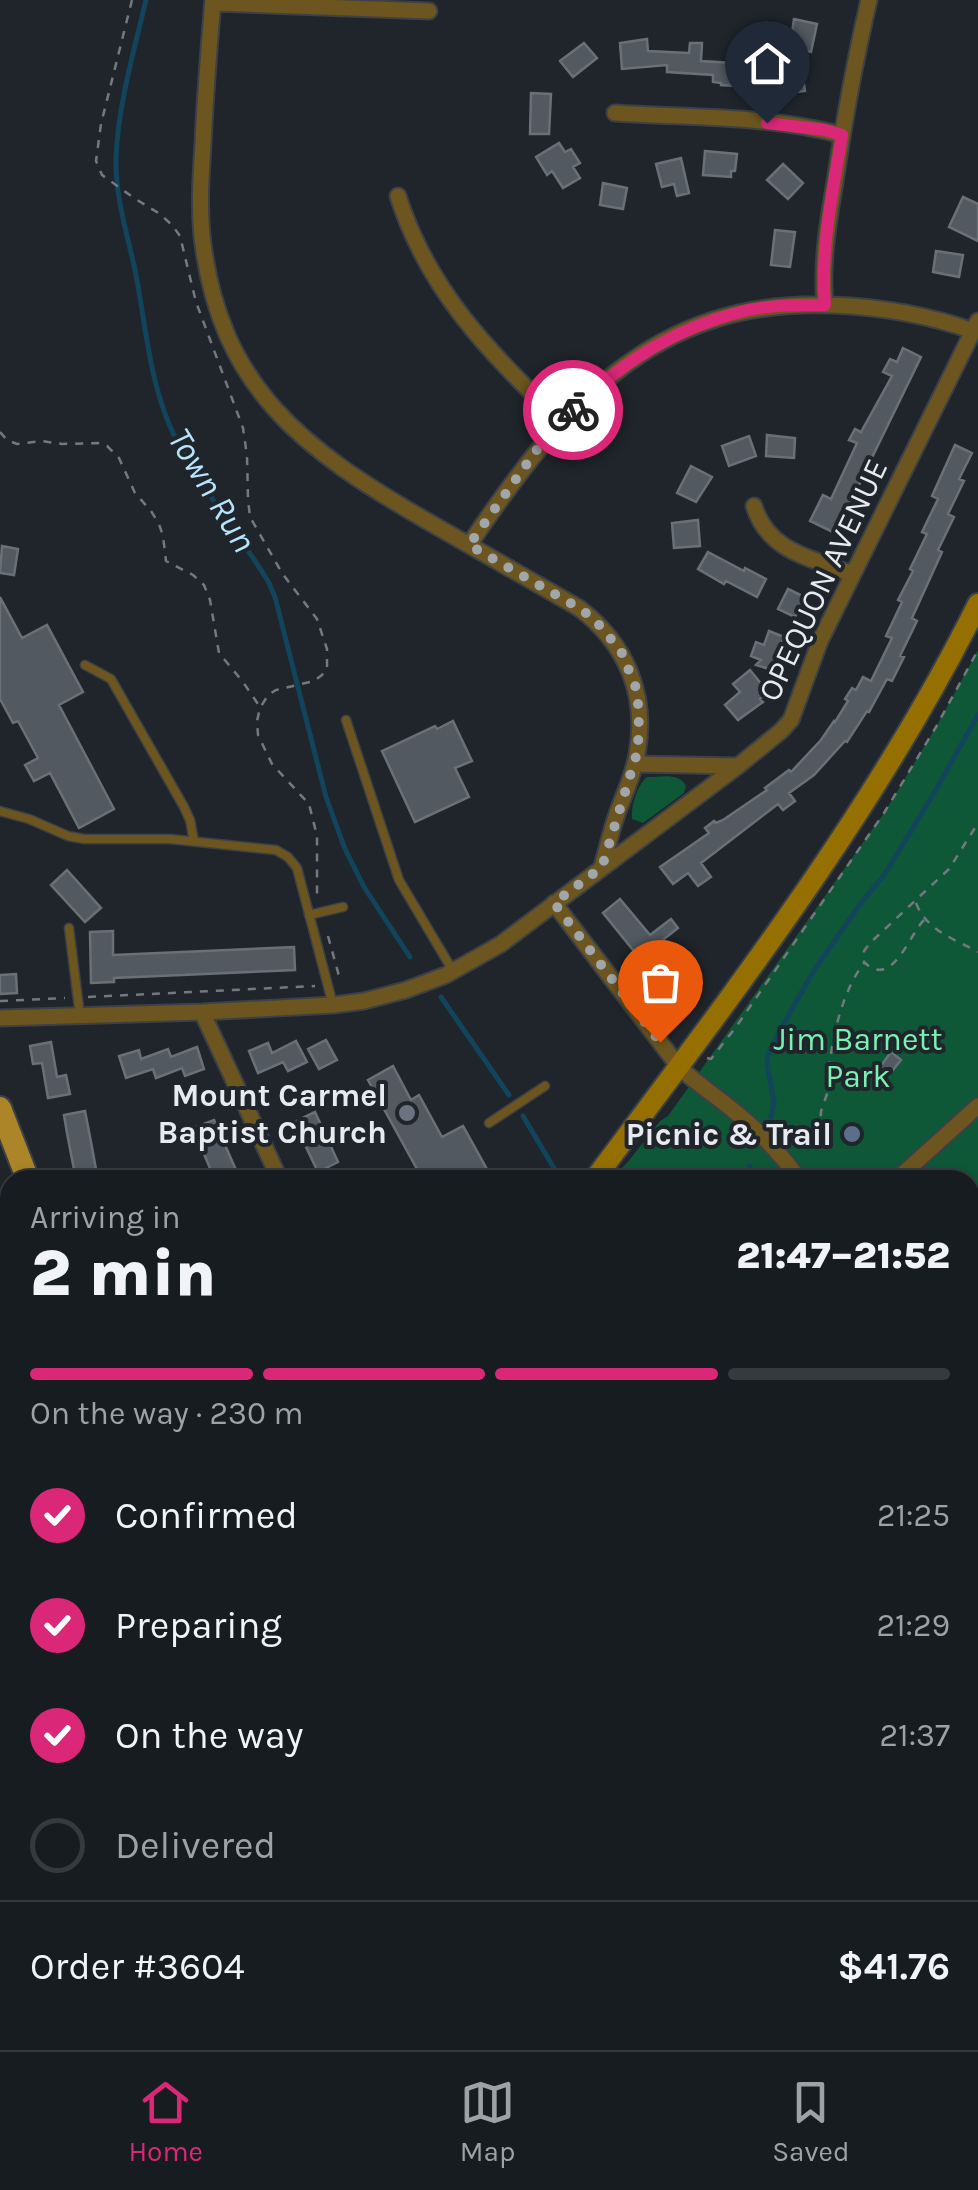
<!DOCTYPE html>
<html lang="en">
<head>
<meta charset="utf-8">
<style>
	body { margin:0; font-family:Karla,sans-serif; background:#202529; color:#f1f3f6; height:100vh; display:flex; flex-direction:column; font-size:38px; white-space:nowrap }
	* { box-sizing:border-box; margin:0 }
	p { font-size:32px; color:#9ea1a5 }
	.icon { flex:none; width:55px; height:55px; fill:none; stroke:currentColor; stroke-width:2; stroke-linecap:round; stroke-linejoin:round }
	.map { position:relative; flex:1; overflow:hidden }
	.sheet { position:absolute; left:0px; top:1170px; width:980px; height:880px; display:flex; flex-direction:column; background:#171c20; border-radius:30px 30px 0 0; box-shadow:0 5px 15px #0003,0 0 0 2px #363a3e }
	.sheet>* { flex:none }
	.pin { position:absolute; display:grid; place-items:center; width:85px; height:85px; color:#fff; margin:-102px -42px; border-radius:50% 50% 50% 0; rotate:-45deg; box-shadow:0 0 10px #0007 }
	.pin .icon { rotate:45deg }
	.courier { position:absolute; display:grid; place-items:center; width:100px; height:100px; margin:-50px; border:8px solid #db2777; border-radius:50%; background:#fff; color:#222; box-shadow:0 2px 12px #0007 }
	.head em { font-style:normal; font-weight:800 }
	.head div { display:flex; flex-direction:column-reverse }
	.head { display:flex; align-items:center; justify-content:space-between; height:170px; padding:0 30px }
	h1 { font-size:65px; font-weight:800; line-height:75px }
	.bar { display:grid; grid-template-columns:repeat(4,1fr); gap:15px 10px; align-content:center; height:120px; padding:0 30px }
	.bar i { height:12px; border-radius:8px; background:#363a3e }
	.bar .active { background:#db2777 }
	.bar p { grid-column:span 4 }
	.line { display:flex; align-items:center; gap:25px; padding:0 30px; border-top:2px solid #363a3e }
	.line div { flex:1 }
	ol { padding:0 30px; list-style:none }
	li { display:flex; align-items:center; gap:30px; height:110px }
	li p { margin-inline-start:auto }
	li .icon { padding:10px; border-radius:50%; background:#db2777; color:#fff; stroke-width:4 }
	li:last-child { color:#9ea1a5 }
	li i { width:55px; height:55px; border:5px solid #363a3e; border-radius:50% }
	.menu { display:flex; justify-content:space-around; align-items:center; height:140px; border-top:2px solid #363a3e; background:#171c20; font-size:28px; color:#9ea1a5 }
	.menu a { display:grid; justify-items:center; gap:5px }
	.menu .active { color:#db2777 }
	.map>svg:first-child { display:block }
	.built { fill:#252f3a }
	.green { fill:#0e5737 }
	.water { fill:#12445c }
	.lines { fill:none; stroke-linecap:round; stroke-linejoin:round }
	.stream { stroke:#12445c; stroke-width:5 }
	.building { fill:#525960; stroke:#697077; stroke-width:2.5 }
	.service-casing { stroke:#3b4146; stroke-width:11 }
	.minor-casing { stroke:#3b4146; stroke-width:19 }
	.secondary-casing { stroke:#3b4146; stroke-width:24 }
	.primary-casing { stroke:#3b4146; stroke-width:26 }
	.path { stroke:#74797f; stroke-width:2.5; stroke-dasharray:8 8; stroke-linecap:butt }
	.service { stroke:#6c551f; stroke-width:8 }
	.minor { stroke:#6c551f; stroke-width:15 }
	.secondary { stroke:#956f00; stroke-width:20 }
	.primary { stroke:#ac8528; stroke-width:22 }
	.done { stroke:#a1a6aa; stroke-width:10; stroke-dasharray:0 18 }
	.route { stroke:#db2777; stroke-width:12 }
	.worship-dot { fill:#6b7280; stroke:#1f252b; stroke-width:4 }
	.service-dot { fill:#5c6f8a; stroke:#1f252b; stroke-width:4 }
	.labels { text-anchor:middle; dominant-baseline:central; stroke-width:8; stroke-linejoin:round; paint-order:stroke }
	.street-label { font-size:32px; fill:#e7ebef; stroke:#1f252b }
	.park-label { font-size:32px; fill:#7af1b2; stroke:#1f252b }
	.poi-label { font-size:32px; font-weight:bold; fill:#e7ebef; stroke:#1f252b; text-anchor:end }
	.water-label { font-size:35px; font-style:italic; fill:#b8e3fc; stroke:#1f252b }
</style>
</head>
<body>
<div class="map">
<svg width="978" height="2050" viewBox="0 0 978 2050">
	<rect width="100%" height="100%" fill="#1f252b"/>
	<path class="built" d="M978,1939V2050H879L883,2040H970V1959Z
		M116,2040H499L502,2050H109Z"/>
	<path class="green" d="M978,650V1939L970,1959V1180H609L627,1163L660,1121L668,1116L884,813L936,727Z
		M647,777C661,777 680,772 686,786L684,793L643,823L632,819C631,806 637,785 647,777Z
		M499,2040H883L879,2050H502Z"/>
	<path class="water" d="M970,1532L978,1538V1724L970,1751Z"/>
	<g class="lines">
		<path class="stream" d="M146,0C134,51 118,105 116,158C115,196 127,233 135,270C146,325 149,382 173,433C199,486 237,531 268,581L275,597L326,797L345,849L364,887L410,957
			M441,997L509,1095
			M523,1116L558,1175
			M771,1117L774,1102L767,1065L768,1055L778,1034L813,972L860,904L885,874L934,793L978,715
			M747,1180L750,1166
			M970,1493L978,1494
			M970,1523L978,1516
			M970,1904L978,1864
			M923,2050L926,2040"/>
	</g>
	<path class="building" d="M794,19L817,24L811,52L775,44L778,30L792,33Z
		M647,39L648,51L689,53L690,43H702L701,61L750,64L749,87L721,85V83L713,82V75L667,72V65L622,69L620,43Z
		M584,43L597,58L573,77L560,61Z
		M802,71L805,91L779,94L776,74Z
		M531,93L551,94L549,134H530Z
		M559,143L565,152L571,149L580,163L573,167L580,178L563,188L552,171L547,175L536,157Z
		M705,151L737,154L735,171H731V177L703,175Z
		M681,158L689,193L677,196L674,184L662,187L656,164Z
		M783,164L803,183L788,199L767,180Z
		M603,183L627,188L623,209L600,205Z
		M963,197L978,204V241L949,227Z
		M775,230L795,232L790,267L771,265Z
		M936,251L963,255L959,277L933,272Z
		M903,348L921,357L864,474L849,508L852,509L839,535L810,521L823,495L831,499L857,443L849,440L855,429L861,432L892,376L883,372L890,359L897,362Z
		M767,435L795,438L794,458L766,456Z
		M749,436L756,456L729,466L722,446Z
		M955,445L972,453L959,479L964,481L948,514L954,517L938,550L942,552L912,618L917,621L900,656L904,657L892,681L887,679L869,712L867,711L847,742L845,741L814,775L789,793L795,801L783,810L778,804L701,863L711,877L698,886L688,873L673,884L660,867L709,833L705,828L714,821L716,823L723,820L767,790L765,788L789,770L791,772L821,740L834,721L835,722L848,701L845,699L852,688L856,690L863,677L871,681L892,638L886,636L902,602L898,600L913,571L910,569L927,534L922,532L938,499L932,496Z
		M691,466L712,477L696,502L677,493Z
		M698,520L700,546L674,548L672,523Z
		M2,546L18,549L14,575L0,573Z
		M708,552L744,571L745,568L766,579L757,597L726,581L724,584L698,569Z
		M788,589L805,597L795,617L778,609Z
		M0,597L22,638L47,625L83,692L59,705L114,809L79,828L50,773L34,781L25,765L38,758L18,721L13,723L0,699Z
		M769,631L784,637L772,670L756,665L761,660L751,656L756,642L764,645Z
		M750,670L768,692L760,699L763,702L738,720L725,705L740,692L733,684Z
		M453,721L472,761L455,768L469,797L415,822L382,751L435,726L437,729Z
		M67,870L101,908L85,922L51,885Z
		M620,899L650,935L671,919L678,928L664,939L688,967L678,975L686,985L671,997L603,913Z
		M113,931V955L294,947L295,970L114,978V982L91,983L90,932Z
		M16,974L17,993L0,994V975Z
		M326,1040L337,1060L319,1069L308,1049Z
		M296,1041L307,1062L288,1071L283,1062L258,1073L249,1051L268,1043L272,1053Z
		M51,1042L57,1077L66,1075L70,1094L48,1098L42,1063L33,1064L30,1046Z
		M197,1047L204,1069L185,1076L182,1068L156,1078L153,1069L126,1078L119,1056L139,1050L141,1059L168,1049L171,1057Z
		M891,1052L901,1060L889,1075L880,1067Z
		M393,1066L411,1100L419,1095L442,1137L463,1126L493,1180H423L368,1080Z
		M85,1111L91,1142L98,1180H76L67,1133L64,1115Z
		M315,1112L338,1162L318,1172L294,1122Z
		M214,1120L236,1170L215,1180L193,1128Z"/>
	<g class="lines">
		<defs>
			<path id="service" d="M85,665L111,679L184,807L190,820L194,841
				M346,720L399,880L453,971
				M0,811L29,819L68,836L84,839H170L276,850L288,857L297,868L333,1005
				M309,915L343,907
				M69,928L80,1016
				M489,1123L545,1086
				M0,1461L10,1462
				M0,1659H10
				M0,1783L6,1773L10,1771
				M0,1847H10
				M146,2040L150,2050
				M509,2040L519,2050
				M1,2050L10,2034"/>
			<path id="minor" d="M213,0C209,48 205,96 203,144C201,175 199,205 202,236C219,388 304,450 427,521C477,550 528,579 579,608C626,644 648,694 637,754C634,774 624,794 617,814C611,831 607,849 602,867
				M213,3L429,11
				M615,113C690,118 769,115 842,135
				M398,196C429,293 490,352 561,422
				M825,305C821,264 828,222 835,182C844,121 855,60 869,0
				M754,506C768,552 812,558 852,574
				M469,545C561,409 651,298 831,305C881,307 926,314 973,331
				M635,764L738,766
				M554,903L679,1067C696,1083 716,1096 734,1111C759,1131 781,1154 800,1180
				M202,1012L280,1180
				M0,1018L202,1012L333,1005L364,1001L406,990L446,975L501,944L738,766L781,731L791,720L820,641L978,321
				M896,1180L978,1106
				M970,1437L978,1446
				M970,1826L978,1801
				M970,1959L978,1961
				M546,2050L554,2040"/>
			<path id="secondary" d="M594,1180C732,995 875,811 978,604
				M0,1914L10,1898
				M0,1958L10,1942"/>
			<path id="primary" d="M0,1108L28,1180
				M206,2040L210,2050"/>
		</defs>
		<use href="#service" class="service-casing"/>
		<use href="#minor" class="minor-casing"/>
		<use href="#secondary" class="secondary-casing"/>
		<use href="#primary" class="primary-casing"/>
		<path class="path" d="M132,0L101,124L96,161L102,175L134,198L160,214L172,225L180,236L196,302L243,428L247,456L248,499L250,517L282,573L317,619L327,649V669L322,675L314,681L276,690L268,695L260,708L257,721L258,735L272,764L309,804L317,836V894
			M0,432L7,440L17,444L42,441L62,444L98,443L107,446L119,458L135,493L151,511L159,524L163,536L166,561L193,575L204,585L210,600L219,653L243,682L260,707
			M916,903C927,931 953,938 978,952
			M924,920C909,935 892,990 864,962V951L870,943L949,869L978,823
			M328,936L339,976
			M88,997L315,986
			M0,1001L65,998
			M707,1058L711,1059L736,1027L884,813L936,727L978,650
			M824,1132C818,1111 821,1112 827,1094C830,1084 828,1072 830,1061C834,1029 844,989 864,963
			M852,1180L854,1172
			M970,1528L978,1534
			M970,1759L978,1733
			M233,2040L237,2050
			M903,2050L908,2040
			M952,2050L959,2040"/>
		<use href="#service" class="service"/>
		<use href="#minor" class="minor"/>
		<use href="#secondary" class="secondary"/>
		<use href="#primary" class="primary"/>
	</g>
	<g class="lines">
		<path class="done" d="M573,410L541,444L469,545L579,608L594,619L621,651L636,688L639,712L638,750L602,867L554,903L660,1042"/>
		<path class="route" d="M573,410C619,364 676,328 740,312C767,305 796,305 825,305C820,249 833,190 842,135L825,130L767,123"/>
	</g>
	<circle class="worship-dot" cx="407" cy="1113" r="10"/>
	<circle class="service-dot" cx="852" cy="1134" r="10"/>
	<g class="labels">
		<g class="street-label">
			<text transform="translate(823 580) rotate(-65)">OPEQUON AVENUE</text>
		</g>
		<g class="park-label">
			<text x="858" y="1039">Jim Barnett<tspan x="858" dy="37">Park</tspan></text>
		</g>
		<g class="poi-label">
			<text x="387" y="1095">Mount Carmel<tspan x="387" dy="37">Baptist Church</tspan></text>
			<text x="832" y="1134">Picnic &amp; Trail</text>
		</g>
		<g class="water-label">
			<text transform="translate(212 490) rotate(59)">Town Run</text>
		</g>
	</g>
</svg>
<div class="pin" style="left:660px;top:1042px;background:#ea580c"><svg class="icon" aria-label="bag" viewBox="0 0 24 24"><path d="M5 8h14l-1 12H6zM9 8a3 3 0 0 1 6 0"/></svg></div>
<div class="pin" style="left:767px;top:123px;background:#1f2937"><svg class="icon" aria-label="home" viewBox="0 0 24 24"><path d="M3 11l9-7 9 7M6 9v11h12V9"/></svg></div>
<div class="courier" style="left:573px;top:410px"><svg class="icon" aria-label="bike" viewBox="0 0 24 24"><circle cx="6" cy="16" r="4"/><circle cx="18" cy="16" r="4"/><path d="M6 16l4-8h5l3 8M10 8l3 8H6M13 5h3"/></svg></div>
<section class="sheet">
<div class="head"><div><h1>2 min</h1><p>Arriving in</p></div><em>21:47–21:52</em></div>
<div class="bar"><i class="active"></i><i class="active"></i><i class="active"></i><i></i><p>On the way · 230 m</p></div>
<ol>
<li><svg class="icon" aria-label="check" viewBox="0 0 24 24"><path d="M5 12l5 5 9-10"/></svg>Confirmed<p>21:25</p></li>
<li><svg class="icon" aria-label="check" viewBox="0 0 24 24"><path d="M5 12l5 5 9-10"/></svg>Preparing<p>21:29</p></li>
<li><svg class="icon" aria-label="check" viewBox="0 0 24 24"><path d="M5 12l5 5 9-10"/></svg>On the way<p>21:37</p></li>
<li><i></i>Delivered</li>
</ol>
<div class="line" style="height:130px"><div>Order #3604</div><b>$41.76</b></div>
</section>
</div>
<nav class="menu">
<a class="active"><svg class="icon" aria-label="home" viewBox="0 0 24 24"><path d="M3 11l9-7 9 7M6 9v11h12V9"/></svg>Home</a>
<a><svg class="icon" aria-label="map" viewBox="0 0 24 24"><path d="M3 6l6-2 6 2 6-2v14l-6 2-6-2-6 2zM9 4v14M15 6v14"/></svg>Map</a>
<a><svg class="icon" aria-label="saved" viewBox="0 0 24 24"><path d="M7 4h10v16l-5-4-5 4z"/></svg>Saved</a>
</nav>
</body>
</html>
